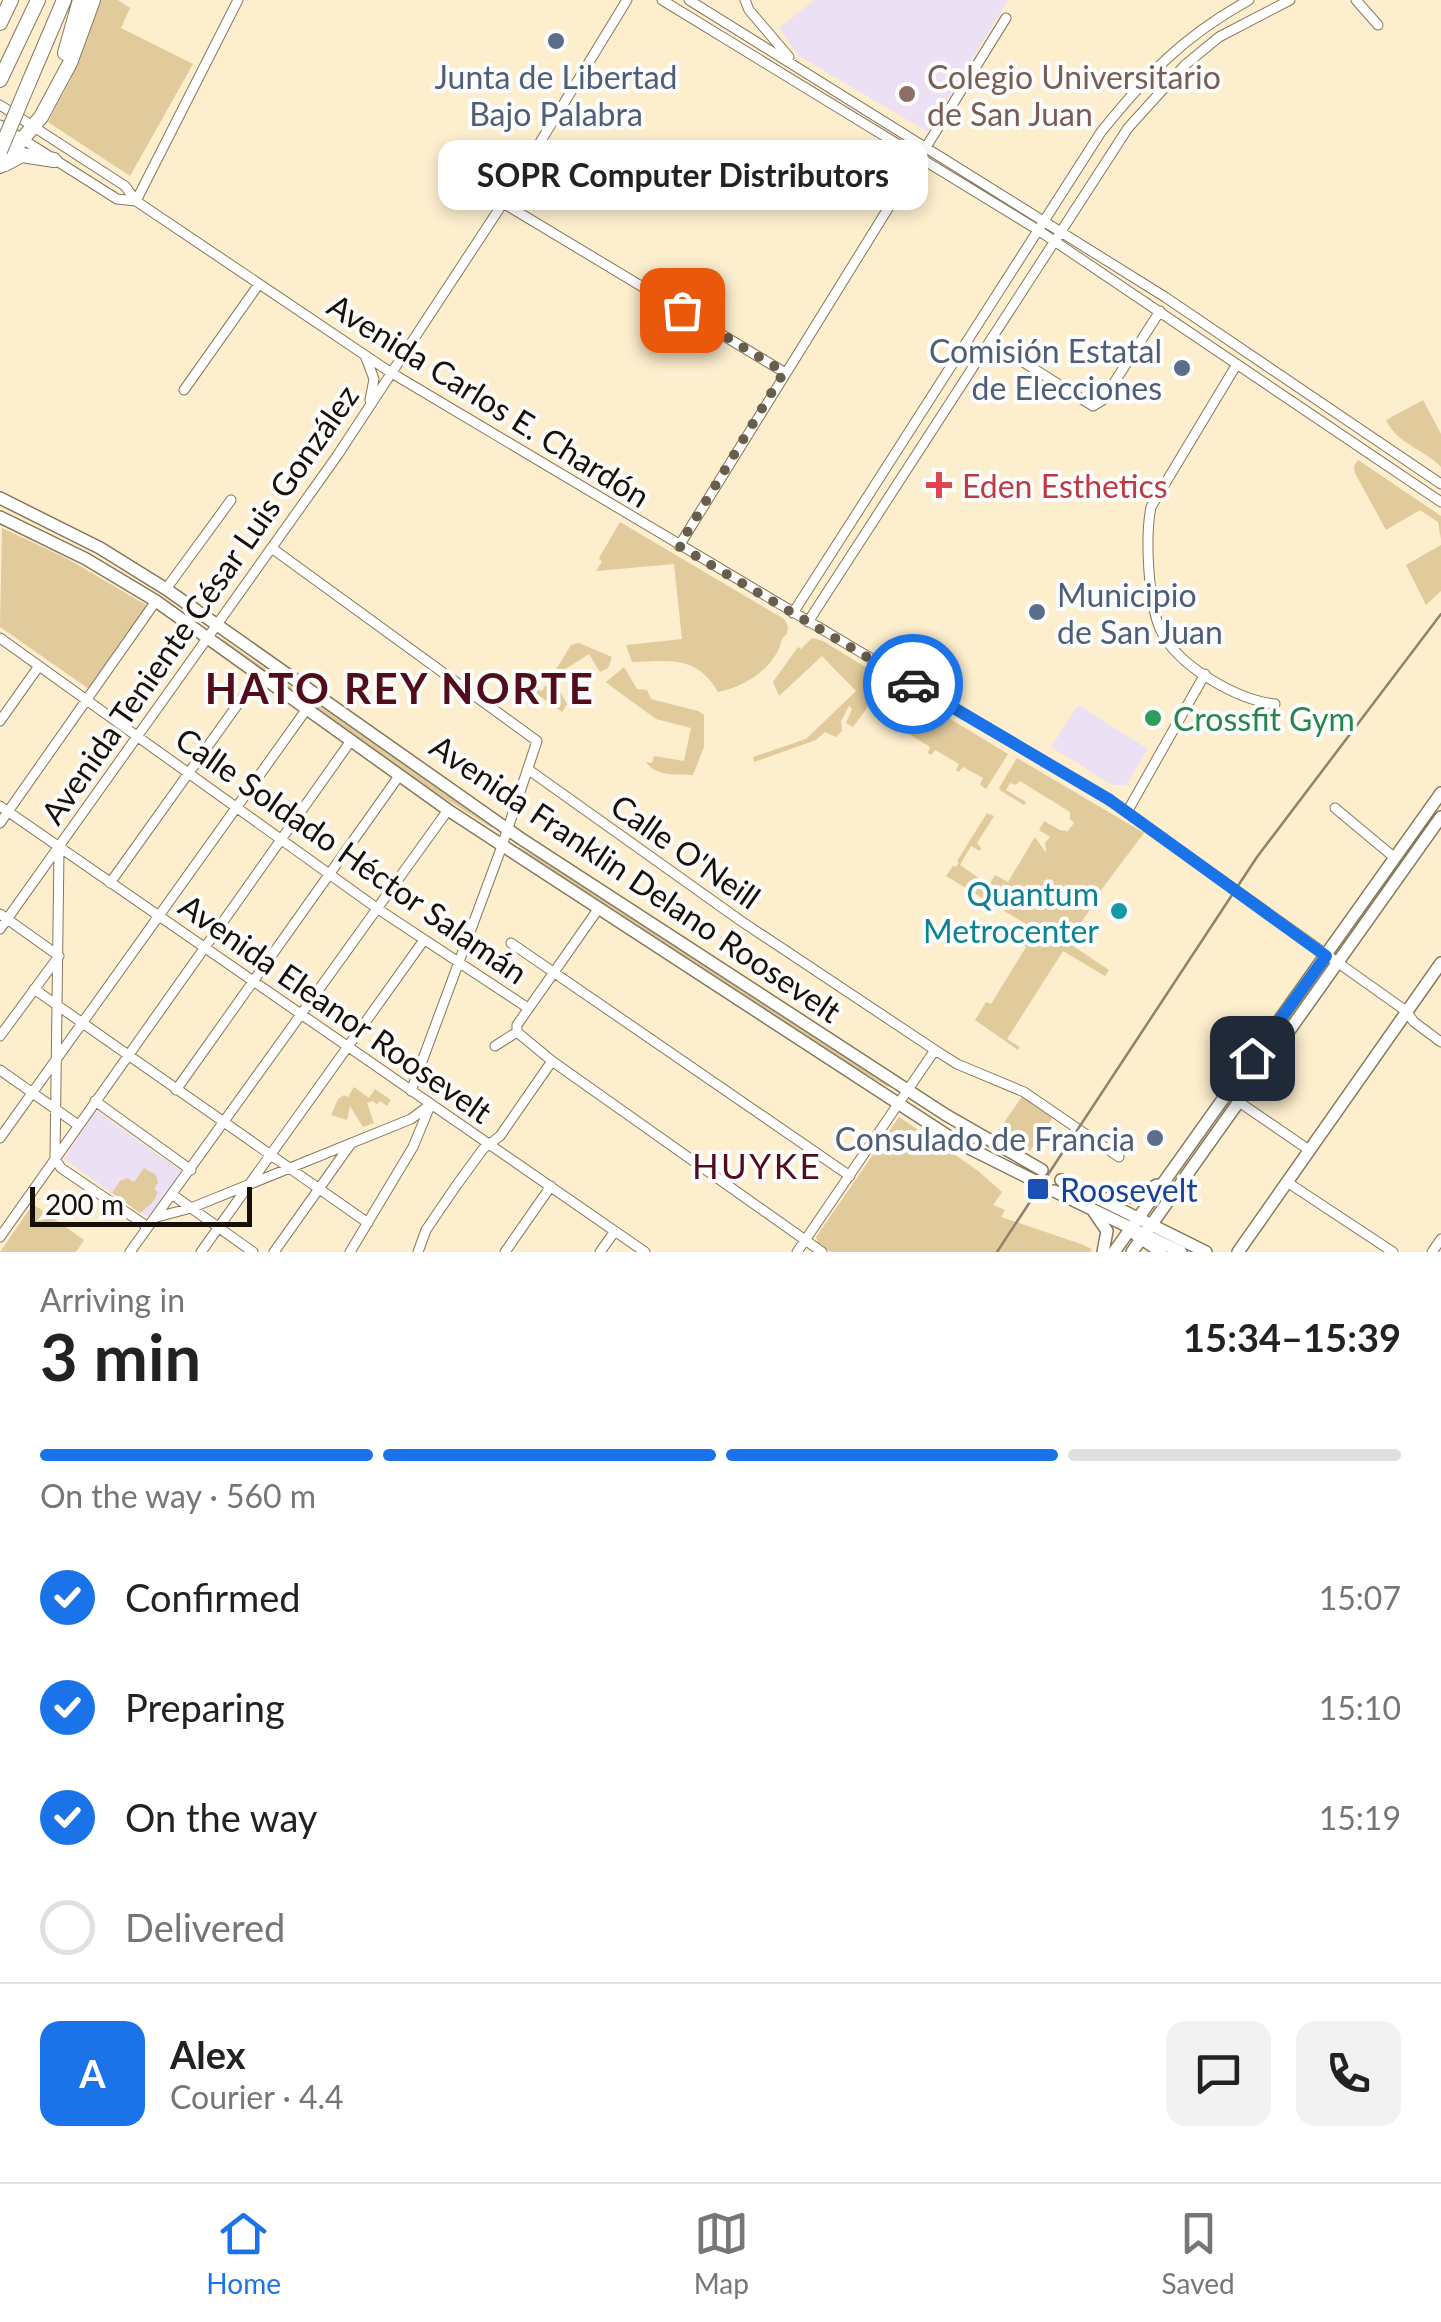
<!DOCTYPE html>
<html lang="en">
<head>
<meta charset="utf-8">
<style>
	body { margin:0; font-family:Lato,sans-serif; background:#f2f2f2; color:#222; height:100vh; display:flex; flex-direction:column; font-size:38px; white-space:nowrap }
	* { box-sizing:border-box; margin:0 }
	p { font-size:32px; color:#767676 }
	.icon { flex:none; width:55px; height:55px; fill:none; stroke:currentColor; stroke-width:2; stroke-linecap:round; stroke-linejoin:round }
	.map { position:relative; height:1252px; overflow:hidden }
	.side { display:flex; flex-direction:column; background:#fff; flex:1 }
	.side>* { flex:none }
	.scale { position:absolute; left:30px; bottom:25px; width:222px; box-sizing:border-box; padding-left:10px; border:5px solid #161006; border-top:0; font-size:28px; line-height:35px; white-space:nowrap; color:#161006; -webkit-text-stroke:8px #fcfcfc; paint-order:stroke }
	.pin { position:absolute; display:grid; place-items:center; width:85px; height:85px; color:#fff; margin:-42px; border-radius:20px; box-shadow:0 5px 15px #0006 }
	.courier { position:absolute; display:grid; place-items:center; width:100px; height:100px; margin:-50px; border:8px solid #1a73e8; border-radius:50%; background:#fff; color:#222; box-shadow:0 2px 12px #0007 }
	.bubble { position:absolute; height:70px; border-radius:20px; background:#fff; box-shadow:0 5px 15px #0003; font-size:32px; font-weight:700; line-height:70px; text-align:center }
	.head em { font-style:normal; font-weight:700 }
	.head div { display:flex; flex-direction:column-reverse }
	.head { display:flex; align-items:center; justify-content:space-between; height:170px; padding:0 40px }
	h1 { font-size:65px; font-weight:700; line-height:75px }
	.bar { display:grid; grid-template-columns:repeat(4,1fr); gap:15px 10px; align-content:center; height:120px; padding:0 40px }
	.bar i { height:12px; border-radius:8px; background:#e0e0e0 }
	.bar .on { background:#1a73e8 }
	.bar p { grid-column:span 4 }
	.line { display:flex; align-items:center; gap:25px; padding:0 40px; border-top:2px solid #e0e0e0 }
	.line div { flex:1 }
	.round { display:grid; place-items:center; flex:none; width:105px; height:105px; border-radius:20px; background:#f2f2f2 }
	ol { padding:0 40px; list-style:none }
	li { display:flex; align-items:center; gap:30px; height:110px }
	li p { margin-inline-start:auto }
	li .icon { padding:10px; border-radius:50%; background:#1a73e8; color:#fff; stroke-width:4 }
	li:last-child { color:#767676 }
	li i { width:55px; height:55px; border:5px solid #e0e0e0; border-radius:50% }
	.dock { display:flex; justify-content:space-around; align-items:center; height:140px; border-top:2px solid #e0e0e0; background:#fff; font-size:28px; color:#767676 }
	.dock a { display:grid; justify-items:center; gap:5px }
	.dock .on { color:#1a73e8 }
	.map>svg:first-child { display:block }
	.education { fill:#ece0f4 }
	.green { fill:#e1ca9b }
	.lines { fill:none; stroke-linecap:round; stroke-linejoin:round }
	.minor-casing { stroke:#86785b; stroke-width:11 }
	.major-casing { stroke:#86785b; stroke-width:14 }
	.highway-casing { stroke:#86785b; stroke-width:16 }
	.minor { stroke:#fff; stroke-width:9 }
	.major { stroke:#fff; stroke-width:11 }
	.highway { stroke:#fff; stroke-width:14 }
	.rail { stroke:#8e836e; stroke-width:2.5 }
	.highway-bridge-casing { stroke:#86785b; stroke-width:16; stroke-linecap:butt }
	.highway-bridge { stroke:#fff; stroke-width:14 }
	.done { stroke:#675e4c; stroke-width:10; stroke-dasharray:0 18 }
	.route { stroke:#1a73e8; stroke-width:12 }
	.service-dot { fill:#5c6f8a; stroke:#fcfcfc; stroke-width:4 }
	.education-dot { fill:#8d6e63; stroke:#fcfcfc; stroke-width:4 }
	.health-dot { fill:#e0444e; stroke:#fcfcfc; stroke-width:4 }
	.leisure-dot { fill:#2e9e5b; stroke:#fcfcfc; stroke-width:4 }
	.culture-dot { fill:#0f9aa8; stroke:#fcfcfc; stroke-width:4 }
	.transit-dot { fill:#1a4fb4; stroke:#fcfcfc; stroke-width:4 }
	.labels { text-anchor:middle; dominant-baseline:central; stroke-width:8; stroke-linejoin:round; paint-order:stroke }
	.service-label { font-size:32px; fill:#4e5e75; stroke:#fcfcfc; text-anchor:end }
	.education-label { font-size:32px; fill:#785e54; stroke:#fcfcfc; text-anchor:start }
	.street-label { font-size:32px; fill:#161006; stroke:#fcfcfc }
	.health-label { font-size:32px; fill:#be3a42; stroke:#fcfcfc; text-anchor:start }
	.leisure-label { font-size:32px; fill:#27864d; stroke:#fcfcfc; text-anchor:start }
	.culture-label { font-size:32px; fill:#0d838f; stroke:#fcfcfc; text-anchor:end }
	.transit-label { font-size:32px; fill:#164399; stroke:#fcfcfc; text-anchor:start }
	.neighbourhood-label { font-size:35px; letter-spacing:2.5px; fill:#520d1a; stroke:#fcfcfc }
	.district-label { font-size:42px; font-weight:bold; letter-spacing:2.5px; fill:#520d1a; stroke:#fcfcfc }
</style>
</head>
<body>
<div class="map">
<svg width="1441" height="1252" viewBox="0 0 1441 1252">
	<rect width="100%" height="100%" fill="#fdeece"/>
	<path class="education" d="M814,0H1008L928,132L799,56L779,28Z
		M1078,705L1148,749L1126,785H1112L1051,747Z
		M98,1112L180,1170L182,1173L150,1216L140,1213L64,1159L94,1113Z"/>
	<path class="green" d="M100,0H118L130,8L121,28L193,64L130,176L48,122L71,79Z
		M1423,400L1441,434V467C1424,449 1397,444 1386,420Z
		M1358,460L1441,516V539L1438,522L1420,510L1386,530L1355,473L1354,466Z
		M620,522L784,619L788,626L787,634C780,639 782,642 778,651C766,673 743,687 718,692C697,655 669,661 632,662L626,645L682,639L674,564L596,571L602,562L599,558Z
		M2,528L66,558L148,606L89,689L0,627Z
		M1441,545V591L1426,605L1406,565Z
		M812,638L823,641L875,673L867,708L853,727L846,723L852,709L849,706L841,721L842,731L836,737L825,732L816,740L754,762L753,757L806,739L856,691L822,656L779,696L773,682L798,647L801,649Z
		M223,639C312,703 404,762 493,825L492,828L420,783L221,641Z
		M579,643L612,657L608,668L600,672L589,654L556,675L557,686L567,704L562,712L526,686L522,675L529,668L523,678L527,685L542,691L546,685L560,703L549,681L571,645Z
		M624,667L637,689L647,690L651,699L698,711L704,715V747L693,775C677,774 656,777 646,762L652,763L654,756L684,761L691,728L656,719L608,684L606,682Z
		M922,702L1008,754L986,789L980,785L983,778L963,767L959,772L956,770L959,764L935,750L931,755L928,753L930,747L901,729L895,732L914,706Z
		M1017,758L1144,833L1098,894L1100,896L1067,942L1109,970L1105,976L1063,951L1007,1039L1020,1047L1018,1050L975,1020L986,1002L991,1004L1026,947L1022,944L1031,927L946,876L953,866L956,867L959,863L957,861L987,813L994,816L977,843L981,848L980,851L971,846L960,865L989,885L995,875L1008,882L1035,837L1046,853L1045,843L1050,837L1039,830L1044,821L1060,830L1068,831L1074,823L1070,819V812L1020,781L1016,785L1010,783L1006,790L1026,802L1024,805L1001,791L999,788Z
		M519,847L580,881L890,1085L888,1087L820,1047L518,849Z
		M354,1087L369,1098L375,1089L391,1100L387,1106L380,1101L377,1104L372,1101L367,1103L374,1123L363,1127L350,1106L347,1120L331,1115L338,1099L344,1095L348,1097Z
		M1023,1095L1053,1117L1030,1151L997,1133Z
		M899,1117L977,1170L1002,1192L993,1205L1005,1210L1001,1217L1081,1244L1092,1249L1090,1252H831L818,1243L816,1237Z
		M144,1168L156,1175L158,1182L154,1189L158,1192L153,1202L140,1213L112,1193L120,1181L127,1178L134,1182Z
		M33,1204L84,1240L76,1252H0Z"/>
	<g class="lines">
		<defs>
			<path id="minor" d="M662,0L1038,230L1441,502
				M689,0L1165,297L1441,484
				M745,0L749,10L789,57
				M1356,0L1378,25
				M0,105L125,186L136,201L390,372L1109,800L1406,1011L1414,1022L1441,1042
				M0,125L117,199L136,201
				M136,201L238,0
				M503,203L784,372
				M990,341L1093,406L1103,400L1160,311
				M366,358L374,379L370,400
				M1237,364L1151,507C1145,537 1148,603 1161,631C1178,666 1237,700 1275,704
				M184,390L259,284
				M679,546L1006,18
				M273,549L537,741L502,846L411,1091
				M166,589L231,500
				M793,613L1101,132C1148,74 1182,37 1249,0
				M808,622L1128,128L1185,65L1219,37L1290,0
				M0,638L378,909L528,1008
				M0,721L39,666
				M529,770L741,921L935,1050L957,1064L1024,1092L1119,1157
				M0,806L645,1252
				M1335,808L1395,858
				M1127,812L1205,674
				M0,823L156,601
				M59,850L55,1159L61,1168L148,1227
				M110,883L258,676
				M0,914L59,956L0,1036
				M0,929L337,456L503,203L627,0
				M511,943L850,1176
				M34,989L368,1223
				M517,1032L552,1061L822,1252
				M517,1032V1025L599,908
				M495,1046L517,1032
				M0,1070L78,1125
				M176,1090L399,776
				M95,1101L191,1170
				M1239,1102L1309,1150
				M0,1138L306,710
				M1287,1182L1393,1252
				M173,1195L253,1252
				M157,1217L191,1208L411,1119L431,1104
				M0,1237L350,742
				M130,1252L448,810
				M201,1252L424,940
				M274,1252L350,1145
				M350,1252L413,1147L430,1106
				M418,1252L426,1230L456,1186L483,1149L500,1136L552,1061
				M505,1252L551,1186
				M600,1252L615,1231
				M797,1252L935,1050
				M1432,1252L1441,1239"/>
			<path id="major" d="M0,498L100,548L166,589L520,838L946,1115L1042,1170
				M0,517L86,559L156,601L448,810L959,1143L1035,1181
				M1061,1180L1206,1252
				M1054,1191L1181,1252
				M1104,1199L1137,1196L1157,1185
				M1094,1212L1107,1231L1103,1252
				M1136,1235L1161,1252
				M1114,1252L1441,793
				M1132,1252L1441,817
				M1238,1252L1441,963"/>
			<path id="highway" d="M0,23L11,0
				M65,53L80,0
				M0,80L38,0
				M29,82L64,0
				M5,164L22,155L54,160
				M0,166L41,117L70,63L93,0"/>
		</defs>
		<use href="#minor" class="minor-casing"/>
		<use href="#major" class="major-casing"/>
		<use href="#highway" class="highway-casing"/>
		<use href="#minor" class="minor"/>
		<use href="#major" class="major"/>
		<use href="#highway" class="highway"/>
		<path class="rail" d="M997,1252L1257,857L1441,614"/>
		<defs>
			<path id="highway-bridge" d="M0,151L29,82"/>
		</defs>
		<use href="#highway-bridge" class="highway-bridge-casing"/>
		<use href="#highway-bridge" class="highway-bridge"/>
	</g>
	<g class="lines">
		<path class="done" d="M682,310L784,372L679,546L913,684"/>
		<path class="route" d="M913,684L1110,800L1326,956L1252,1058"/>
	</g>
	<g class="service-dot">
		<circle cx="556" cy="41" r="10"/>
		<circle cx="1182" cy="368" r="10"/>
		<circle cx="1037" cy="612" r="10"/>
		<circle cx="1155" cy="1138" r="10"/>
	</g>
	<circle class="education-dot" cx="907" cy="94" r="10"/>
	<path class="health-dot" d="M934 470h10v10h10v10h-10v10h-10v-10h-10v-10h10z"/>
	<circle class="leisure-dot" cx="1153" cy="718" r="10"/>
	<circle class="culture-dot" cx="1119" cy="911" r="10"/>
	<rect class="transit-dot" x="1026" y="1177" width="24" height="24" rx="5"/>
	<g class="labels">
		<g class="service-label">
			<text x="556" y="76" text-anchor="middle">Junta de Libertad<tspan x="556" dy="37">Bajo Palabra</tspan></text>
			<text x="1162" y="350">Comisión Estatal<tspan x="1162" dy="37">de Elecciones</tspan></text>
			<text x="1057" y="594" text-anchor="start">Municipio<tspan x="1057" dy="37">de San Juan</tspan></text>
			<text x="1135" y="1138">Consulado de Francia</text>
		</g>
		<g class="education-label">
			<text x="927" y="76">Colegio Universitario<tspan x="927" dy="37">de San Juan</tspan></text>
		</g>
		<g class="street-label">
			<text transform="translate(489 400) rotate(32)">Avenida Carlos E. Chardón</text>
			<text transform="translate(199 604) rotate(-55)">Avenida Teniente César Luis González</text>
			<text transform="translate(686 851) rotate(35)">Calle O'Neill</text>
			<text transform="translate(352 855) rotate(35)">Calle Soldado Héctor Salamán</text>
			<text transform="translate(636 878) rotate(34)">Avenida Franklin Delano Roosevelt</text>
			<text transform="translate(336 1008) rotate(35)">Avenida Eleanor Roosevelt</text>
		</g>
		<g class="health-label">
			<text x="962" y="485">Eden Esthetics</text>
		</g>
		<g class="leisure-label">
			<text x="1173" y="718">Crossfit Gym</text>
		</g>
		<g class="culture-label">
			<text x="1099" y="893">Quantum<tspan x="1099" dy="37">Metrocenter</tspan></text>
		</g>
		<g class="transit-label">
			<text x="1060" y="1189">Roosevelt</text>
		</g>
		<g class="neighbourhood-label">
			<text x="757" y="1165">HUYKE</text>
		</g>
		<g class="district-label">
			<text x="400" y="688">HATO REY NORTE</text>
		</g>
	</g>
</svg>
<div class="scale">200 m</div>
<div class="pin" style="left:682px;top:310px;background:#ea580c"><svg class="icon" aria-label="bag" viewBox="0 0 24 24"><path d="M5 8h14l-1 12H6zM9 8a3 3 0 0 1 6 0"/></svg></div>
<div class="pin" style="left:1252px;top:1058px;background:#1f2937"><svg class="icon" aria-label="home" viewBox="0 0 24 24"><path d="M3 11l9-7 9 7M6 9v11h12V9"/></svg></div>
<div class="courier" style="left:913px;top:684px"><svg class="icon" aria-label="car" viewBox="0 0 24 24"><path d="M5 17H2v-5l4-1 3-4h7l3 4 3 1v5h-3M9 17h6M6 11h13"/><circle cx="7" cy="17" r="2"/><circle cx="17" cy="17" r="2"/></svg></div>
<div class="bubble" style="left:438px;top:140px;width:490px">SOPR Computer Distributors</div>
</div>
<section class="side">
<div class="head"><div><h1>3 min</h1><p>Arriving in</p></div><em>15:34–15:39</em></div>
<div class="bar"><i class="on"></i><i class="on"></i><i class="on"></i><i></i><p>On the way · 560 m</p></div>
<ol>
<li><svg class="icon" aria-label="check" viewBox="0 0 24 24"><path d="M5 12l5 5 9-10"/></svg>Confirmed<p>15:07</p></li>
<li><svg class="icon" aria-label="check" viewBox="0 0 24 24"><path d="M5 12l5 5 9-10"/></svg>Preparing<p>15:10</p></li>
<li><svg class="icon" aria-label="check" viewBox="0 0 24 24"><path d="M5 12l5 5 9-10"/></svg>On the way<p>15:19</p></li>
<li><i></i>Delivered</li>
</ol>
<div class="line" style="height:180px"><b class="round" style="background:#1a73e8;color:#fff">A</b><div><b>Alex</b><p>Courier · 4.4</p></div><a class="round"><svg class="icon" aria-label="chat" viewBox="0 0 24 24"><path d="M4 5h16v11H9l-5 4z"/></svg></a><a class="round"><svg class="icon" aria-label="phone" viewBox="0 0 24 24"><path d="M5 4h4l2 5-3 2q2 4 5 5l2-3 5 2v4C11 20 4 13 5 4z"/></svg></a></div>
</section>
<nav class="dock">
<a class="on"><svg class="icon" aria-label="home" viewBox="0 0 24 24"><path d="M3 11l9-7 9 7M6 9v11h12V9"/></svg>Home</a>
<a><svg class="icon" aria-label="map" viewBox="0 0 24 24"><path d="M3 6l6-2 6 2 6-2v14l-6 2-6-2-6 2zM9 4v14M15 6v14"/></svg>Map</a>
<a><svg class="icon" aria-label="saved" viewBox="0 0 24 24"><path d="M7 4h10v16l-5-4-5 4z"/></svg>Saved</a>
</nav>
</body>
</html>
